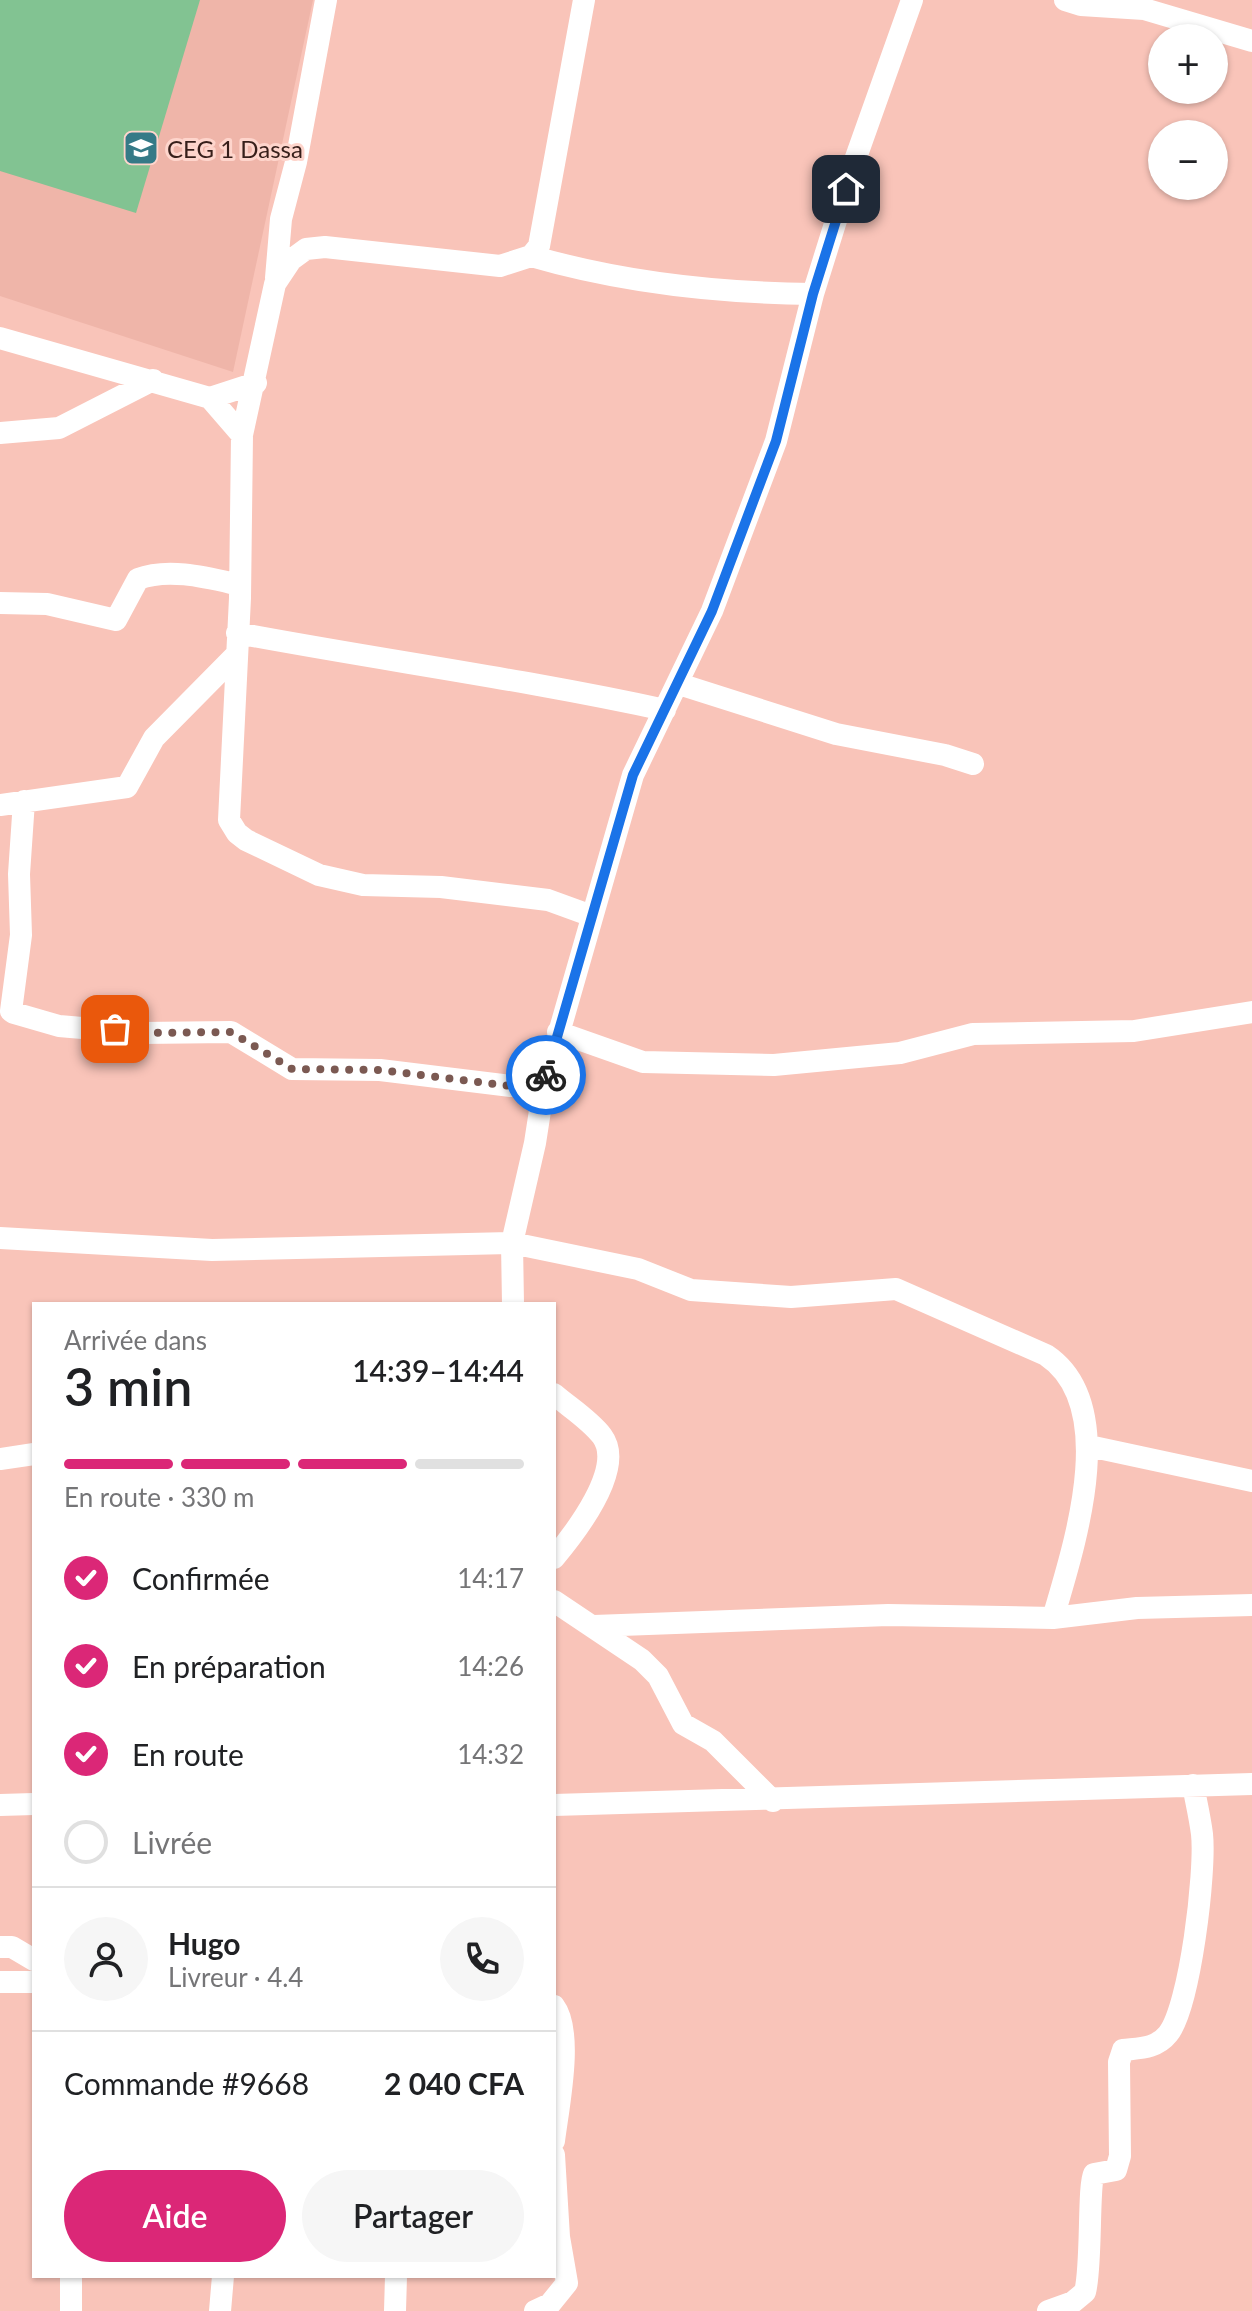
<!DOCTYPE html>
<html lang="fr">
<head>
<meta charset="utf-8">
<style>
	body { margin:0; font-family:Lato,sans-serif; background:#f6f6f6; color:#202124; height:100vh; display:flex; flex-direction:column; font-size:30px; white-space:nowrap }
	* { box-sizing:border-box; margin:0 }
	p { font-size:26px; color:#757577 }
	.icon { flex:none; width:44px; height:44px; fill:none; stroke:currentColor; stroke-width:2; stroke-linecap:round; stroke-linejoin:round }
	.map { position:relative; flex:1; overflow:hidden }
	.sheet { position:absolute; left:32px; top:1302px; width:524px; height:976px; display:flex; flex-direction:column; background:#fff; border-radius:0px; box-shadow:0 2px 6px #0004 }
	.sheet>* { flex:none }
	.tools { position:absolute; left:1148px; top:24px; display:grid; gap:16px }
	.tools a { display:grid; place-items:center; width:80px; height:80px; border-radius:50%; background:#fff; box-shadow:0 2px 6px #0004; font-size:40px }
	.pin { position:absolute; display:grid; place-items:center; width:68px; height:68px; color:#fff; margin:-34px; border-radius:16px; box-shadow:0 4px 12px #0006 }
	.courier { position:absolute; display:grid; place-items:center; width:80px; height:80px; margin:-40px; border:6px solid #1a73e8; border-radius:50%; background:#fff; color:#222; box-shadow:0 2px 10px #0007 }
	.headline em { font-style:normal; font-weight:600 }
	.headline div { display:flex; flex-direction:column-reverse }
	.headline { display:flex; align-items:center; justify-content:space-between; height:136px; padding:0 32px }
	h1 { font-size:52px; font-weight:600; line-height:60px }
	.bar { display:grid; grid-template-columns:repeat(4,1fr); gap:12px 8px; align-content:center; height:96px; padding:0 32px }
	.bar i { height:10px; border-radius:6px; background:#e0e0e0 }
	.bar .selected { background:#db2777 }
	.bar p { grid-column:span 4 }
	.line { display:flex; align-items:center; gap:20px; padding:0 32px; border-top:2px solid #e0e0e0 }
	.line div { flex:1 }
	.round { display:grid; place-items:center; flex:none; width:84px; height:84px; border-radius:42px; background:#f6f6f6 }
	ol { padding:0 32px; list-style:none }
	li { display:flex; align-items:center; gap:24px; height:88px }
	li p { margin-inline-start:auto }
	li .icon { padding:8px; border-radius:50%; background:#db2777; color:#fff; stroke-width:4 }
	li:last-child { color:#757577 }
	li i { width:44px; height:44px; border:4px solid #e0e0e0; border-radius:50% }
	.cta { display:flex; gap:16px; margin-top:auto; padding:16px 32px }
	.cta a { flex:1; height:92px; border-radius:48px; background:#db2777; color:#fff; font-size:32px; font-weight:600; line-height:92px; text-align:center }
	.cta a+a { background:#f6f6f6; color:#202124 }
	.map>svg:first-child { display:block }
	.built { fill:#efb5a9 }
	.green { fill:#82c392 }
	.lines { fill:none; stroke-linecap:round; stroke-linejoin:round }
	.street { stroke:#fff; stroke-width:22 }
	.done { stroke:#7b5952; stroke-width:8; stroke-dasharray:0 14.4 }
	.route { stroke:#1a73e8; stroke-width:10 }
	.labels { text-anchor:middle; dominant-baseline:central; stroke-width:6; stroke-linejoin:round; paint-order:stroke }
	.poi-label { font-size:24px; fill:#371f1a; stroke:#fed5cc; text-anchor:start }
</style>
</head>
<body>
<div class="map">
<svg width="1252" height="2311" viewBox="0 0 1252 2311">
	<rect width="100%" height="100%" fill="#f9c4b9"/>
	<path class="built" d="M0,0H313L233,372L0,296Z"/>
	<path class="green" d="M0,0H200L136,213L0,171Z"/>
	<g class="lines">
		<path class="street" d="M584,0L539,246L531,256L500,266L325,247L306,249L291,260L275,284L242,435L240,598L229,820L237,833L246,840L319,875L363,885L441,887L548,900L592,916
			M1065,0L1081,5L1144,9L1252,41
			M531,256C620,282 719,293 813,294
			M276,278L281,219L296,162L326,0
			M0,338L210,398L242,435
			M210,398L256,383
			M0,433L59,428L153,380
			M0,603L47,604L116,620L138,579C169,567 209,578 240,585
			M237,633C380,660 523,679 665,710
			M679,684L836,734L945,755L973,764
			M24,801L19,874L21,935L11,1011L14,1013L59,1026L141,1033L231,1032L292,1069L380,1070L511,1086L531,1085L546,1075
			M0,805L127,787L154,738L235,656
			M558,1032L643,1062L774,1065L900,1053L973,1034L1134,1031L1252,1012
			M0,1238L212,1250L512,1243L638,1269L691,1290L791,1297L896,1289L1046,1355C1121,1405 1074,1546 1053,1618
			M513,1304L512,1243L535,1143L544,1085L633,775L712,611L776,441L813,294L854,163L912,0
			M554,1394C569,1407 590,1420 602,1436C626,1468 574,1534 554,1558
			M1089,1446L1252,1481
			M0,1459L34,1454
			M554,1601L642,1660L658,1676L683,1724L713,1741L773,1801
			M594,1626L888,1615L1053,1618L1137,1608L1252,1605
			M0,1805L34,1804
			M554,1805L1252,1784
			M0,1947H12L34,1960
			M0,1982H34
			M554,2006C574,2032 558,2108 554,2141
			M71,2311V2276
			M220,2311L223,2276
			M395,2311L396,2276
			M535,2311L550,2304L567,2283L559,2237L554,2155
			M1048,2311L1073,2302L1085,2292C1092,2267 1088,2185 1094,2174L1116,2170L1120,2156L1119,2062L1123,2050C1139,2048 1156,2049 1168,2034C1190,2007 1206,1871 1202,1834C1200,1818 1196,1801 1193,1785"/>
	</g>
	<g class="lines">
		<path class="done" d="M115,1029L141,1033L231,1032L292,1069L380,1070L511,1086L531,1085L546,1075"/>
		<path class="route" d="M546,1075L633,775L712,611L776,441L813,294L846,189"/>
	</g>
	<defs>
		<symbol id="school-square" viewBox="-11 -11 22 22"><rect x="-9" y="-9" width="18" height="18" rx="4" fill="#357a87" stroke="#fed5cc"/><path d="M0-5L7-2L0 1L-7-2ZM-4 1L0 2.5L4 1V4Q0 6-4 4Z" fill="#fff"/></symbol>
	</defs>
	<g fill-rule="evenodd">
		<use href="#school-square" x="121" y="128" width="40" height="40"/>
	</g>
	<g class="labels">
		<g class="poi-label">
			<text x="167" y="148">CEG 1 Dassa</text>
		</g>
	</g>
</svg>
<div class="tools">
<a>+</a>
<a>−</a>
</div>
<div class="pin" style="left:115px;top:1029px;background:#ea580c"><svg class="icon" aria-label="bag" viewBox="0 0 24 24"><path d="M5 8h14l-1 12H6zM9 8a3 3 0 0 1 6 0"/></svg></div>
<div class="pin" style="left:846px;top:189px;background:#1f2937"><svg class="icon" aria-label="home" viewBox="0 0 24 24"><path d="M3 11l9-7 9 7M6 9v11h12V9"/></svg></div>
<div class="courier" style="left:546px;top:1075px"><svg class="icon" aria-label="bike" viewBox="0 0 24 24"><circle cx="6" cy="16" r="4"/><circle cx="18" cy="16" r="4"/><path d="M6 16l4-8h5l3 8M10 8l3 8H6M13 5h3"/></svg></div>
<section class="sheet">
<div class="headline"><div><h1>3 min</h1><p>Arrivée dans</p></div><em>14:39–14:44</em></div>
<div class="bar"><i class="selected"></i><i class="selected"></i><i class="selected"></i><i></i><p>En route · 330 m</p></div>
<ol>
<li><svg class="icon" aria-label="check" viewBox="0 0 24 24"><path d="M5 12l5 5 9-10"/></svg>Confirmée<p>14:17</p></li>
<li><svg class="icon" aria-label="check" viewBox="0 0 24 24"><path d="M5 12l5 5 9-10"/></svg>En préparation<p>14:26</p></li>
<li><svg class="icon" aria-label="check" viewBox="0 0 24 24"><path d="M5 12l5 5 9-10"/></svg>En route<p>14:32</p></li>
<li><i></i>Livrée</li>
</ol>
<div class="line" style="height:144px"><a class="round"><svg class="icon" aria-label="person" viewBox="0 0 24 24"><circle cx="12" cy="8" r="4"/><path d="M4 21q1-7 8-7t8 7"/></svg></a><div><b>Hugo</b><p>Livreur · 4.4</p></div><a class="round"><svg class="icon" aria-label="phone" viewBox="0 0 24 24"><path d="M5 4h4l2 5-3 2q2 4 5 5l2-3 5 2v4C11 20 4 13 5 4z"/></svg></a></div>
<div class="line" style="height:104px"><div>Commande #9668</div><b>2 040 CFA</b></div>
<div class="cta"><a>Aide</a><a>Partager</a></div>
</section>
</div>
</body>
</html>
